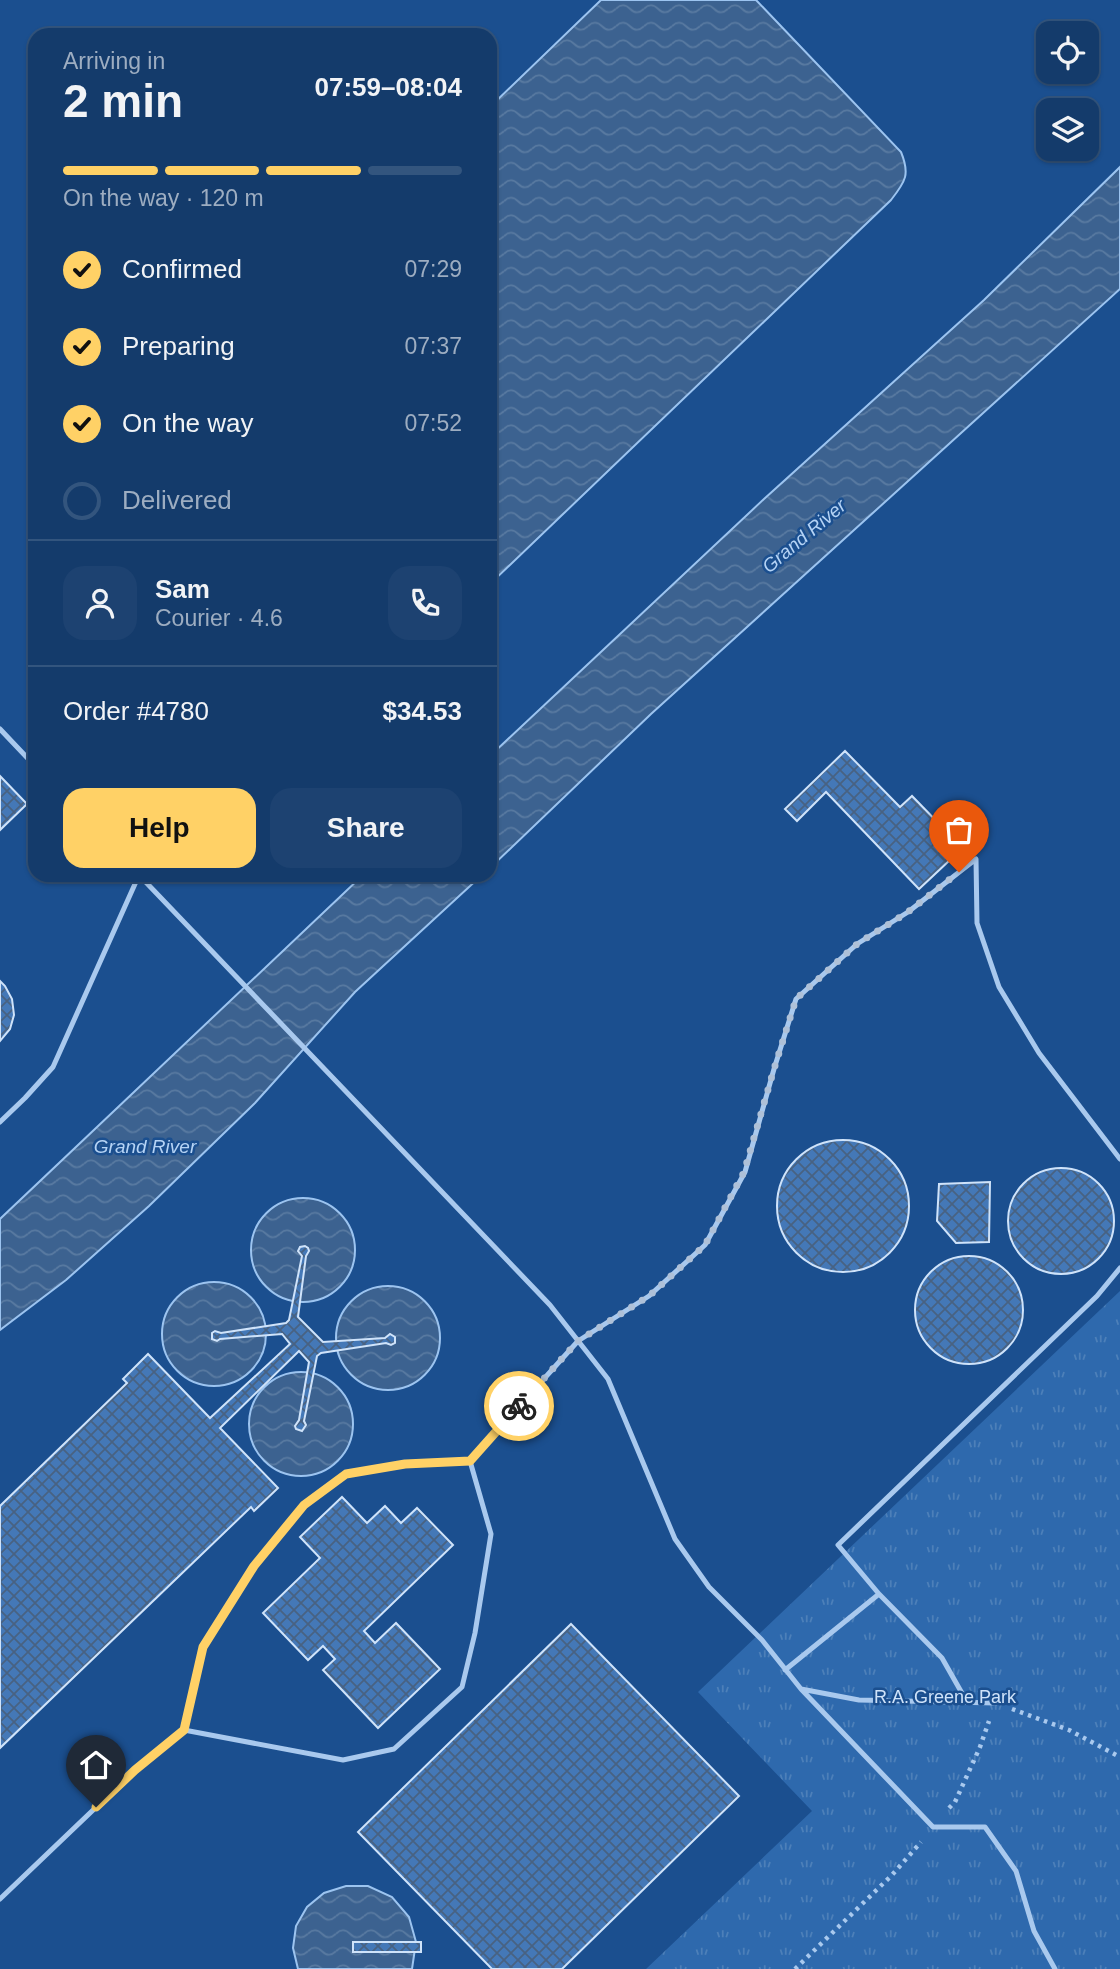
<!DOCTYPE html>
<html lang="en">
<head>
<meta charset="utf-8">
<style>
	body { margin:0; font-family:Arial,sans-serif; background:#1d4271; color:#f1f3f6; height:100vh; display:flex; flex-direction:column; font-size:26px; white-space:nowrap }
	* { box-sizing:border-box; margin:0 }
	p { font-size:23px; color:#9dadc1 }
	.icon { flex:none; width:38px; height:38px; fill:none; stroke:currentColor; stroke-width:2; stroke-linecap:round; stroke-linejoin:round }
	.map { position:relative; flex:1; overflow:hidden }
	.panel { position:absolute; left:28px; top:28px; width:469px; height:854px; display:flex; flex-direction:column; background:#143b6b; border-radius:21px; box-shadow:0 2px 5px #0004,0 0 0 2px #33557e }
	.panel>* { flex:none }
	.controls { position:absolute; left:1036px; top:21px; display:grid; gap:14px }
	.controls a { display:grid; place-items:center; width:63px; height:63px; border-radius:14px; background:#143b6b; box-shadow:0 2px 5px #0004,0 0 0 2px #33557e; font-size:35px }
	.pin { position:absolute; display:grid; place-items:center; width:60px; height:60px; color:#fff; margin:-72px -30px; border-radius:50% 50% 50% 0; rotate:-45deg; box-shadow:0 0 7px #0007 }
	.pin .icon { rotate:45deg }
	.courier { position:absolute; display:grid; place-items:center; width:70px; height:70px; margin:-35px; border:5px solid #ffd166; border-radius:50%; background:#fff; color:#222; box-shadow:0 2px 9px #0007 }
	.headline em { font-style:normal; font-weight:700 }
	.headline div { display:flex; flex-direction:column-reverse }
	.headline { display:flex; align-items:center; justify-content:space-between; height:119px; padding:0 35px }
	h1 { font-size:46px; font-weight:700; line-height:52px }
	.bar { display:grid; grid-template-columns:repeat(4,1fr); gap:10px 7px; align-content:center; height:84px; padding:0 35px }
	.bar i { height:9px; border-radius:5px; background:#33557e }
	.bar .selected { background:#ffd166 }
	.bar p { grid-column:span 4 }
	.line { display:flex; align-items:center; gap:18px; padding:0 35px; border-top:2px solid #33557e }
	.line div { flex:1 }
	.round { display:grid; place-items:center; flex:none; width:74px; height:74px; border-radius:21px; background:#1d4271 }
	ol { padding:0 35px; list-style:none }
	li { display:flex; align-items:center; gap:21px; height:77px }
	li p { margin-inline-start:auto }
	li .icon { padding:7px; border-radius:50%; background:#ffd166; color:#111; stroke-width:4 }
	li:last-child { color:#9dadc1 }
	li i { width:38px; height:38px; border:4px solid #33557e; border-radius:50% }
	.button { display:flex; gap:14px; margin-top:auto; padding:14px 35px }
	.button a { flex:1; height:80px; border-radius:21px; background:#ffd166; color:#111; font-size:28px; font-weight:700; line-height:80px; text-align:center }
	.button a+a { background:#1d4271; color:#f1f3f6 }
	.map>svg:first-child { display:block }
	.grass { fill:url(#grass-tufts) }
	.water { fill:url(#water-waves); stroke:#9cc4f0; stroke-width:2 }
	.building { fill:url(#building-cross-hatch); stroke:#cfe3fa; stroke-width:2 }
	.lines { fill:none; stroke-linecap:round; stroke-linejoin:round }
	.path { stroke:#a9c9ee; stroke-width:4.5; stroke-dasharray:3.5 5; stroke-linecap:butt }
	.service { stroke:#a9c9ee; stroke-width:5 }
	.done { stroke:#afc1d8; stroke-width:7; stroke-dasharray:0 12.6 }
	.route { stroke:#ffd166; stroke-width:9 }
	.labels { text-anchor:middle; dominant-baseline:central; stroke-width:5; stroke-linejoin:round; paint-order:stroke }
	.park-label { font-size:18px; fill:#cfe3fa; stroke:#1b4f8f }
	.water-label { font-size:19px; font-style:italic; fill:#b5d3f5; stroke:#1b4f8f }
</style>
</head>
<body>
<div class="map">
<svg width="1120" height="1969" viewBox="0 0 1120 1969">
	<defs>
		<pattern id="grass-tufts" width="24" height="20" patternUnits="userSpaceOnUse" patternTransform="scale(1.75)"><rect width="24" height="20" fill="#2e69ad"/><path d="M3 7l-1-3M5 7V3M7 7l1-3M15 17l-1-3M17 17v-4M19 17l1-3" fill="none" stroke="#4d80b9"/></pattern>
		<pattern id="water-waves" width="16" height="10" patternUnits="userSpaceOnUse" patternTransform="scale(1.75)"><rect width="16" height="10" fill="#3c6290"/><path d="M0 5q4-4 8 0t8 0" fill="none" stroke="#597aa1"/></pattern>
		<pattern id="building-cross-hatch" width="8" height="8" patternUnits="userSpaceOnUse" patternTransform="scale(1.75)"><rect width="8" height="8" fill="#4478b7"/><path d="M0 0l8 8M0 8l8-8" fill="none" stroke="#486282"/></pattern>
	</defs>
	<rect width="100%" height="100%" fill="#1b4f8f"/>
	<path class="grass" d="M1120,1291V1969H646L812,1811L698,1692Z"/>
	<path class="water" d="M601,0H756L901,152C910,174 906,181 891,200L490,584V107Z
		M1120,167V289L651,714L490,868V756L764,499L984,300Z
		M363,875H482L355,992L255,1103L149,1206L66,1280L0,1330V1219Z
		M251 1250a52 52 0 1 1 104 0a52 52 0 1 1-104 0Z
		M162 1334a52 52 0 1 1 104 0a52 52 0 1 1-104 0Z
		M336 1338a52 52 0 1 1 104 0a52 52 0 1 1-104 0Z
		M249 1424a52 52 0 1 1 104 0a52 52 0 1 1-104 0Z
		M346,1886H368L392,1897L409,1917L416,1942L412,1969H298L293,1948L296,1926L307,1907L324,1893Z"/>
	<path class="building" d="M845,751L900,807L912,796L949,834L936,846L950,860L919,889L826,792L797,821L785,809Z
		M0,776L27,804L0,830Z
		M0,981L5,986L12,999L14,1015L10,1029L0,1041Z
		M777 1206a66 66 0 1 1 132 0a66 66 0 1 1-132 0Z
		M1008 1221a53 53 0 1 1 106 0a53 53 0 1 1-106 0Z
		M990,1182L989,1242L956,1243L937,1221L939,1184Z
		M305,1246L308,1248L309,1251L306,1256L298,1317L323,1342L385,1338L390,1334L395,1337V1343L391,1345L386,1343L321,1353L317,1356L304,1421L306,1425L302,1431L296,1429L295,1426L299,1420L309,1362L299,1351L220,1428L278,1488L254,1511L251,1507L0,1748V1506L127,1383L123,1379L148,1354L210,1418L290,1344L282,1334L220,1339L217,1341L212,1339V1333L215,1331L221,1333L286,1323L289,1320L302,1256L298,1251L300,1247Z
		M915 1310a54 54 0 1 1 108 0a54 54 0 1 1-108 0Z
		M342,1497L367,1523L385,1506L401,1523L417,1508L453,1545L364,1631L375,1643L396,1623L440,1669L378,1728L323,1670L335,1659L323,1646L308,1660L263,1613L320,1558L300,1537Z
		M571,1624L739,1796L562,1969H492L358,1832Z
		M353,1942H421V1952H353Z"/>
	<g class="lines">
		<path class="path" d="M1012,1709L1069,1730L1120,1757
			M949,1808L955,1802L980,1747L989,1721
			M795,1969L892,1875L921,1842"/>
		<path class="service" d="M0,729L35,766
			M139,875L550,1305L608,1379L675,1539L709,1587L762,1640L801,1689L859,1700L996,1703
			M0,1122L25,1098L53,1067L139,875
			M879,1594L838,1545L1097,1296L1120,1268
			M785,1670L879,1594L942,1658L967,1702
			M801,1689L933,1827H985L1016,1871L1034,1931L1055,1969
			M184,1730L343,1760L394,1749L462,1687L475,1633L491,1534L470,1461
			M0,1899L135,1770L184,1730L203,1647L254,1566L304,1505L346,1474L405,1464L470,1461L578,1341L649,1296L705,1245L745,1172L774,1069L796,999L857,944L908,912L976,859L977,923L999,987L1039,1053L1120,1159"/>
	</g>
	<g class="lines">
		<path class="done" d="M519,1406L578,1341L649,1296L705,1245L744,1172L774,1069L796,999L857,944L908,912L959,872"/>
		<path class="route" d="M96,1807L135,1770L184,1730L203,1647L254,1566L304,1505L346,1474L405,1464L470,1461L519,1406"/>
	</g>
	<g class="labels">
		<g class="park-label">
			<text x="945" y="1697">R.A. Greene Park</text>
		</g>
		<g class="water-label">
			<text transform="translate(804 536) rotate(-40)">Grand River</text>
			<text x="145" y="1146">Grand River</text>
		</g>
	</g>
</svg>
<div class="controls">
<a><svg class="icon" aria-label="locate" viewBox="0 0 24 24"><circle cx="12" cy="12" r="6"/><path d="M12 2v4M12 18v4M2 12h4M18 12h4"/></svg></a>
<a><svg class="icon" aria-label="layers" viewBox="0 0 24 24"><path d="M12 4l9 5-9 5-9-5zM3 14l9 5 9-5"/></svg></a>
</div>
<div class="pin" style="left:959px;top:872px;background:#ea580c"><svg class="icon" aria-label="bag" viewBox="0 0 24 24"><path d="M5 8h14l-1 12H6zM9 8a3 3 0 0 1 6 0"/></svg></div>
<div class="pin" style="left:96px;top:1807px;background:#1f2937"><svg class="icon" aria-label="home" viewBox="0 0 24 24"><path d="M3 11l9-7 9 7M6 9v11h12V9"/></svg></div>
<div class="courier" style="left:519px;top:1406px"><svg class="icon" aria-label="bike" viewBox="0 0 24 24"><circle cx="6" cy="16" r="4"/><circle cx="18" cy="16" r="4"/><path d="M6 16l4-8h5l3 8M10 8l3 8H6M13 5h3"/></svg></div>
<section class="panel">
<div class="headline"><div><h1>2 min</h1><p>Arriving in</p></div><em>07:59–08:04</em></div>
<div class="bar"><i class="selected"></i><i class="selected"></i><i class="selected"></i><i></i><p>On the way · 120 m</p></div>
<ol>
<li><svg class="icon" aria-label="check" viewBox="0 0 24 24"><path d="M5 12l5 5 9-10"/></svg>Confirmed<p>07:29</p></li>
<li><svg class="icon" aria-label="check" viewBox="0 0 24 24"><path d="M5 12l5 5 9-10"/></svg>Preparing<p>07:37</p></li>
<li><svg class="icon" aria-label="check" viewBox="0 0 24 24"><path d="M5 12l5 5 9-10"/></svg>On the way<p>07:52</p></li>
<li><i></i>Delivered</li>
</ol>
<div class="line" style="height:126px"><a class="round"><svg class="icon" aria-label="person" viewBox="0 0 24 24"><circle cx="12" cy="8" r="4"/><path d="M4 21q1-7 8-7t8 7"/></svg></a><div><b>Sam</b><p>Courier · 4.6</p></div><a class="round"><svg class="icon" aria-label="phone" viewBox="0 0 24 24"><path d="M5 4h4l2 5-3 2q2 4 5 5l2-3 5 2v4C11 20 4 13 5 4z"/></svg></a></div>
<div class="line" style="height:91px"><div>Order #4780</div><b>$34.53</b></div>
<div class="button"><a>Help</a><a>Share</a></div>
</section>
</div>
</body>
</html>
